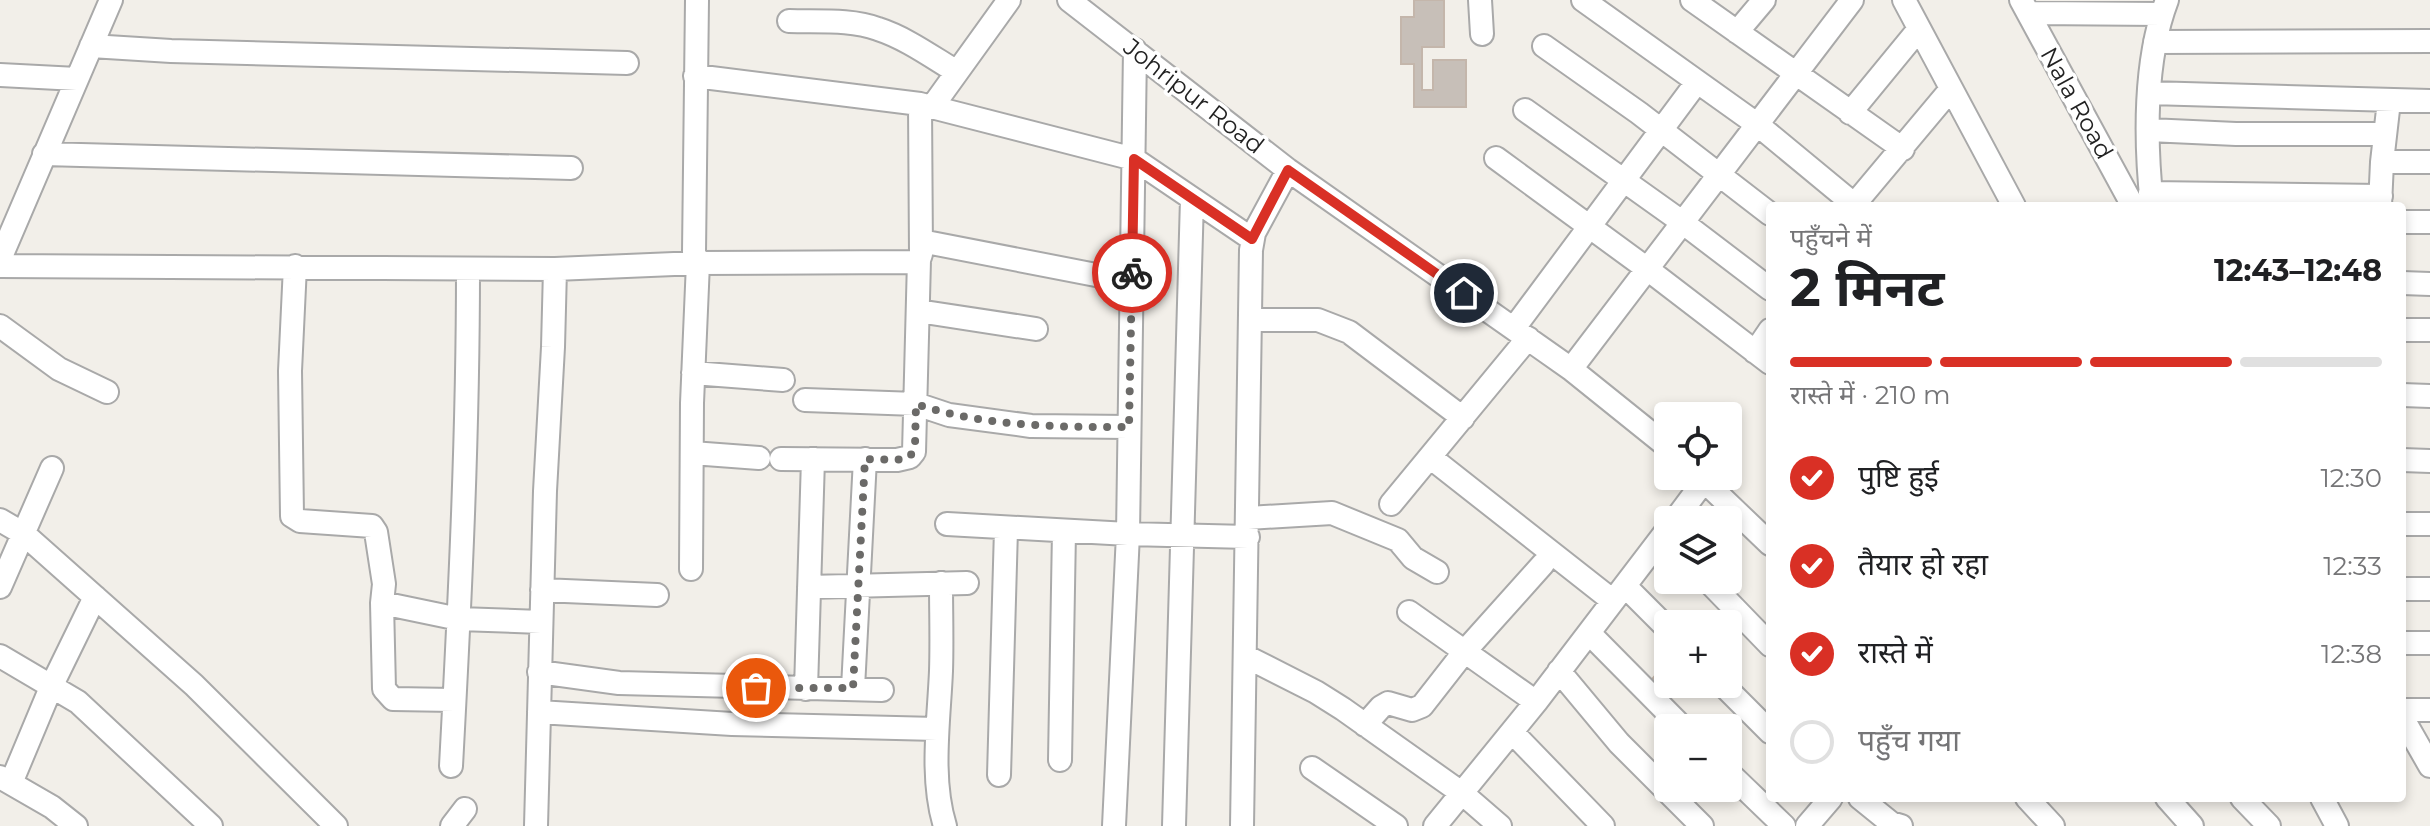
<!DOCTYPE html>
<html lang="hi">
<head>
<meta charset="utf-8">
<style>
	body { margin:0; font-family:Montserrat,"Noto Sans Devanagari",sans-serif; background:#f6f6f6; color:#202124; height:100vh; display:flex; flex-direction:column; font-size:30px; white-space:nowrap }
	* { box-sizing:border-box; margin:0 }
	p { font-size:26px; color:#757577 }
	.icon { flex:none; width:44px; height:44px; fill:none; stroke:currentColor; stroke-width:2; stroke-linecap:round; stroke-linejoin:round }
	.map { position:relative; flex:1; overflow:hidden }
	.drawer { position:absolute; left:1766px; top:202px; width:640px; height:600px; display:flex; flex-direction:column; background:#fff; border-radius:8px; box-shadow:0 4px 12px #0003 }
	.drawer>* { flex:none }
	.fabs { position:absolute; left:1654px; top:402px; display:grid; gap:16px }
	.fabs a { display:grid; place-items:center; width:88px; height:88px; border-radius:8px; background:#fff; box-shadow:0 4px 12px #0003; font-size:40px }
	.pin { position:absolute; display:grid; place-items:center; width:68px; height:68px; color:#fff; margin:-34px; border:4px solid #fff; border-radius:50%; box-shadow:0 2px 8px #0007 }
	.courier { position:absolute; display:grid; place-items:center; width:80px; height:80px; margin:-40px; border:6px solid #d93025; border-radius:50%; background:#fff; color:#222; box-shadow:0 2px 10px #0007 }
	.head em { font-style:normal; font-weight:700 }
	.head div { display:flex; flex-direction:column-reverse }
	.head { display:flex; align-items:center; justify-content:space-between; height:136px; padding:0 24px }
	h1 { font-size:52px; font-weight:700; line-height:60px }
	.bar { display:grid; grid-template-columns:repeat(4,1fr); gap:12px 8px; align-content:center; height:96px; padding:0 24px }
	.bar i { height:10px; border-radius:6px; background:#e0e0e0 }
	.bar .selected { background:#d93025 }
	.bar p { grid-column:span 4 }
	ol { padding:0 24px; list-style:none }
	li { display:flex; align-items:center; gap:24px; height:88px }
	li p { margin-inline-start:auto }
	li .icon { padding:8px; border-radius:50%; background:#d93025; color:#fff; stroke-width:4 }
	li:last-child { color:#757577 }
	li i { width:44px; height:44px; border:4px solid #e0e0e0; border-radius:50% }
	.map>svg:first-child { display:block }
	.building { fill:#c7bfb8; stroke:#c4b6ab; stroke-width:2 }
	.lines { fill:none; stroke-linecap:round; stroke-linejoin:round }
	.minor-casing { stroke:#a9a9a9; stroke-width:26 }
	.minor { stroke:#fff; stroke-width:22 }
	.done { stroke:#6b6a68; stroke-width:8; stroke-dasharray:0 14.4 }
	.route { stroke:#d93025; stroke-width:10 }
	.labels { text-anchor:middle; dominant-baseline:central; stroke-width:7; stroke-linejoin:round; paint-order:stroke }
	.street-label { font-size:24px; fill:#222; stroke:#fff }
</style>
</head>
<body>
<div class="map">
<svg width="2430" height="826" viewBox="0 0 2430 826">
	<rect width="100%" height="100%" fill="#f2efe9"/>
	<path class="building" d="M1414,0H1444V47H1422V90H1433V60H1466V107H1414V64H1401V17H1414Z
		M1668,657V680L1656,693L1647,685L1661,669L1659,667Z"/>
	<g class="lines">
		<defs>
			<path id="minor" d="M1069,0L1288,170L1571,369L1668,447
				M1480,0L1482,34
				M1583,0L1758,125L1856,206
				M1692,0L1903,149
				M1904,0L2014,206
				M2021,0L2133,206
				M2028,13L2162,14
				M789,21C818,22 851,19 878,29C906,38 932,57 957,72
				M1737,32L1764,0
				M2155,42L2430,41
				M91,46L171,51L627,63
				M1544,46L1639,113L1770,214
				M0,75L77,79
				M695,76L920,104L1134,159L1252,239
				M2150,93L2430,101
				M932,107L1009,0
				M1525,110L1682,222L1770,289
				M1850,113L1919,29
				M2149,130L2236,134H2384
				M44,154L571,168
				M1496,158L1646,268L1770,363
				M2382,162H2430
				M2150,193L2381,196
				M2152,205C2145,141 2144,60 2167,0
				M1853,206L1951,89
				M2380,206L2382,162L2389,101
				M2402,222H2430
				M921,241L1132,282
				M0,259L111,0
				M0,266L555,269L698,263L912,262L919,260L921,254L920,104
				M295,266L290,371L292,516L300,521L372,526L376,532L384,584L382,603L459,619L541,622
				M2402,283L2430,284
				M918,311L1036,329
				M1250,320H1318L1349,332L1463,418
				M0,326L59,369L107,392
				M1514,328L1697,82
				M2402,330H2430
				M1755,352L1770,330
				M1571,369L1852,0
				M693,373L783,380
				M2402,395L2430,396
				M805,400L916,404L949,415L1031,426L1129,427
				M692,453L759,458
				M1430,457L1613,601
				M781,459L897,460L910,457L914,452L919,260
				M2402,460L2430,461
				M1699,476L1770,544
				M1391,504L1528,338
				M1248,518L1332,513L1398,540L1413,558L1437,572
				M0,520L24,534L194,685L336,826
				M1675,520L1704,481
				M947,524L1128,534L1248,537
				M2402,524H2430
				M691,569L692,403L698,263L694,252L697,0
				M1707,580L1770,645
				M941,583C941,613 942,642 941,671C939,720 930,778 945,826
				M1625,586L1668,629
				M0,587L52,468
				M809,587L967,583
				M2402,589H2430
				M542,590L657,595
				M382,603L384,689L393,699L454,700
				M1409,612L1536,702
				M1589,633L1683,728
				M2402,643H2430
				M0,656L78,702L211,826
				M1245,656L1316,692L1343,709L1463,794L1500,826
				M1559,671L1619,743L1702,826
				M539,672L619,683L882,690
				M1722,684L1770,732
				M853,688L865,459
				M806,689L813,459
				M2402,710H2430
				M539,712L732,724L937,729
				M2402,717L2430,766
				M1365,725L1381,707L1388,703L1412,710L1422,706L1465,651L1543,564
				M1512,732L1603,826
				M1060,760L1064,531
				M451,766C460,600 468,435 468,269
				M1312,768L1396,826
				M1728,772L1784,826
				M999,775L1006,529
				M0,777L52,807L76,826
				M11,783L52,685L95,597
				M1860,798L1891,823L1901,826
				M2027,798L2053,826
				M2167,798L2192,826
				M2242,798L2269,826
				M2322,798L2337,826
				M452,826L465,809
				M536,826L545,491L553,347L555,269
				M1114,826L1128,534L1135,50
				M1174,826L1192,199
				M1242,826L1251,250L1254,233L1288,170
				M1435,826L1536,702L1668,529
				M1807,826L1831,798"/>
		</defs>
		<use href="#minor" class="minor-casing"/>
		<use href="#minor" class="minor"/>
	</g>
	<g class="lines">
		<path class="done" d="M756,688H853L865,459L897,460L910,457L915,446L916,404C986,427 1056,427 1129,427L1132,273"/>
		<path class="route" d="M1132,273L1134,159L1252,239L1288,170L1464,293"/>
	</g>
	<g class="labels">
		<g class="street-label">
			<text transform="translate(1194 96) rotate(38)">Johripur Road</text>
			<text transform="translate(2077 103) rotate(61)">Nala Road</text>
		</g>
	</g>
</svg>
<div class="fabs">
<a><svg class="icon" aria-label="locate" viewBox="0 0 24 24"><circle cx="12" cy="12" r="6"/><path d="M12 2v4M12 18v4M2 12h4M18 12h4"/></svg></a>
<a><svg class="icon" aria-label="layers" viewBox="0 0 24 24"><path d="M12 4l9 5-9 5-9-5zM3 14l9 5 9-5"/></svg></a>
<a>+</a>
<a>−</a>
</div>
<div class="pin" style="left:756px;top:688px;background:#ea580c"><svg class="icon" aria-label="bag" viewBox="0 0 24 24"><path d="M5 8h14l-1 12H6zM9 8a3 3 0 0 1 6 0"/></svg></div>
<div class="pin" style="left:1464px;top:293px;background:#1f2937"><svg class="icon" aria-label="home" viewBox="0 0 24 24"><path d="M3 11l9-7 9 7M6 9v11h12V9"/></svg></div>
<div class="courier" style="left:1132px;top:273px"><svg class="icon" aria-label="bike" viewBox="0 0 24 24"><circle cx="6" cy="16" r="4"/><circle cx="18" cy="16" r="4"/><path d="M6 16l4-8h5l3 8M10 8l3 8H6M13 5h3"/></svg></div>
<section class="drawer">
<div class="head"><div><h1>2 मिनट</h1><p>पहुँचने में</p></div><em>12:43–12:48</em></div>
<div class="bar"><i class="selected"></i><i class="selected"></i><i class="selected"></i><i></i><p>रास्ते में · 210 m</p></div>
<ol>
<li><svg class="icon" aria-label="check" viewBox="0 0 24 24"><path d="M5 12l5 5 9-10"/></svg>पुष्टि हुई<p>12:30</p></li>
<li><svg class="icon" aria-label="check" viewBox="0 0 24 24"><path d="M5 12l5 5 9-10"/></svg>तैयार हो रहा<p>12:33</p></li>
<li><svg class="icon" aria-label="check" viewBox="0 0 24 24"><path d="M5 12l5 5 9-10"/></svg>रास्ते में<p>12:38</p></li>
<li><i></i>पहुँच गया</li>
</ol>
</section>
</div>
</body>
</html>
